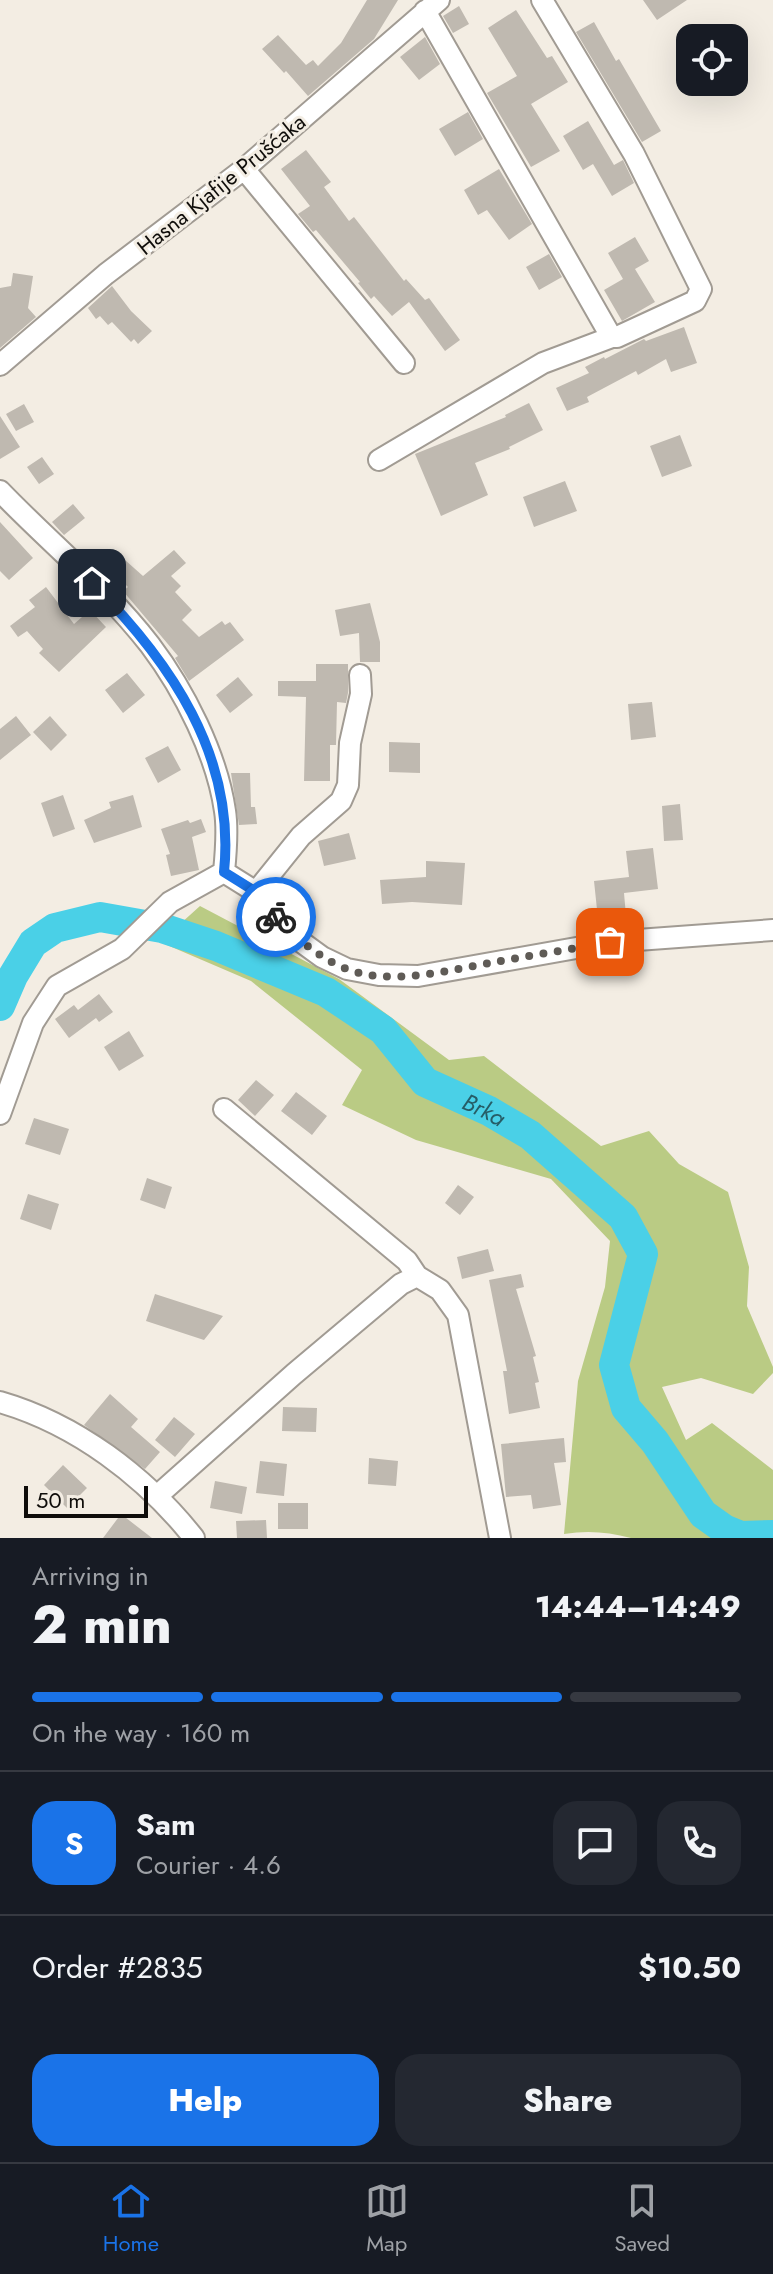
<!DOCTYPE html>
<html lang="en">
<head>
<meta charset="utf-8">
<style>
	body { margin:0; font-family:Jost,sans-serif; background:#242831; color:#f1f3f6; height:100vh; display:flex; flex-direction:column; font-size:30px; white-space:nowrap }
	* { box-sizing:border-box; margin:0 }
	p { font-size:26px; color:#9ea1a6 }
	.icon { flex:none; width:44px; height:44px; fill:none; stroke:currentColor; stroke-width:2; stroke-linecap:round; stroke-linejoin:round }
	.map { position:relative; height:1538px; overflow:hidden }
	.side { display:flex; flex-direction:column; background:#171b24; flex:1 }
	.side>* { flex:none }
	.tools { position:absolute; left:676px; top:24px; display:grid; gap:16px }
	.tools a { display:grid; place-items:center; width:72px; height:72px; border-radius:16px; background:#171b24; box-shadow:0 8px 32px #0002; font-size:40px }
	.scale { position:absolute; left:24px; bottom:20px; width:124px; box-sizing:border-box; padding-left:8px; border:4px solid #0f0d0a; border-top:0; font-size:22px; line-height:28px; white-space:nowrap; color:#0f0d0a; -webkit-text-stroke:6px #f3ede3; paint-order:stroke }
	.pin { position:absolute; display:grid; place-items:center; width:68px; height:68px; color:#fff; margin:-34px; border-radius:16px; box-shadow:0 4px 12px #0006 }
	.courier { position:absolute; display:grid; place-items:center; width:80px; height:80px; margin:-40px; border:6px solid #1a73e8; border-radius:50%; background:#fff; color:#222; box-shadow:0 2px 10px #0007 }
	.headline em { font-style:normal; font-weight:800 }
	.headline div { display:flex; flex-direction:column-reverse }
	.headline { display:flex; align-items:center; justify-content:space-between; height:136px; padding:0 32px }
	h1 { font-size:52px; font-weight:800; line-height:60px }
	.bar { display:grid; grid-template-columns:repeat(4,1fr); gap:12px 8px; align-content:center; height:96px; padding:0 32px }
	.bar i { height:10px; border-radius:6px; background:#363941 }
	.bar .active { background:#1a73e8 }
	.bar p { grid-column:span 4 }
	.line { display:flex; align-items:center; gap:20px; padding:0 32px; border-top:2px solid #363941 }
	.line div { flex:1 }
	.round { display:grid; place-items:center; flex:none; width:84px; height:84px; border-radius:24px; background:#242831 }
	.action { display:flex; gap:16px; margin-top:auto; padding:16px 32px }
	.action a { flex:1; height:92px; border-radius:24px; background:#1a73e8; color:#fff; font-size:32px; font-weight:800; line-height:92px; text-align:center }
	.action a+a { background:#242831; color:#f1f3f6 }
	.menu { display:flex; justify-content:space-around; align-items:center; height:112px; border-top:2px solid #363941; background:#171b24; font-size:22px; color:#9ea1a6 }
	.menu a { display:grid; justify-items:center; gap:4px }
	.menu .active { color:#1a73e8 }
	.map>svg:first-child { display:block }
	.grass { fill:#bacb84 }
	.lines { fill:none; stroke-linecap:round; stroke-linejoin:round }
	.river { stroke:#4ad0e7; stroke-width:30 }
	.building { fill:#bfb9b0 }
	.street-casing { stroke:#a19b93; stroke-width:24 }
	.street { stroke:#fff; stroke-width:20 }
	.done { stroke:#5f5b56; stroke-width:8; stroke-dasharray:0 14.4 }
	.route { stroke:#1a73e8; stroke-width:10 }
	.labels { text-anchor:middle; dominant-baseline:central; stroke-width:6; stroke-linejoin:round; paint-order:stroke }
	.street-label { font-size:22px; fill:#0f0d0a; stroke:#f3ede3 }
	.water-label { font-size:24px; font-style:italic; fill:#265d67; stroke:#f3ede3 }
</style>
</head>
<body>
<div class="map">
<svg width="773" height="1538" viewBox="0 0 773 1538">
	<rect width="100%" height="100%" fill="#f3ede3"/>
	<path class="grass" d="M200,906L339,979L449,1060L484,1056L601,1146L649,1131L679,1164L728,1192L749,1267L747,1306L773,1367V1373L753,1394L701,1378L662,1387L686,1440L712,1423L773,1470V1538H631C608,1532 588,1530 564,1534L578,1381L605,1287L610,1241L551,1179L416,1140L342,1105L362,1070L251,981L160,942Z"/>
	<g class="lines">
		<path class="river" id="s1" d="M0,1006L13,976L33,943L55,928L100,917L162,928L216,946L326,992L383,1030L425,1082L489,1111L530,1135L623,1217L643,1254L614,1365L626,1408L655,1442L703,1514L724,1529L741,1536L773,1535"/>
	</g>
	<path class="building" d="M367,0H398L374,39L308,96L286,71L284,73L262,49L278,35L306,65L313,60L318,66L341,43Z
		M643,0H687L657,20Z
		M459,6L469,24L453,33L443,16Z
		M516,10L547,58L552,56L568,82L531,104L560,151L531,167L487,93L517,76L488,28Z
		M594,22L616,61L619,59L661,131L642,142L576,32Z
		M425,37L440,64L419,80L400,57Z
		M468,112L483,139L455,156L439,129Z
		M588,121L614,165L623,160L634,183L612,196L593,164L583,170L563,136Z
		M306,150L331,182L324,187L349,221L354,217L404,281L406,279L425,300L429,298L460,340L445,351L409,302L392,316L374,296L371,299L358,283L360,282L316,230L313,232L298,214L310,206L281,169Z
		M499,169L532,224L509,240L487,210L478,215L464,190Z
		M635,237L649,261L635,269L655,302L622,321L604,290L623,279L608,253Z
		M549,254L562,277L539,290L526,267Z
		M13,273L33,276L28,308L36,317L0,348V288L11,286Z
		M112,286L131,311L152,331L138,344L134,339L131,342L112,322L108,325L100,316L96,319L88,308Z
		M684,327L697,363L671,372L666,359L638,375L636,371L587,397L589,402L567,411L556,388L589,373L585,367L604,357L605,359L644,339L646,341Z
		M529,403L543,430L509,447L510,449L475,463L488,495L441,516L415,454L506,417L505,415Z
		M24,404L34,422L16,431L6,414Z
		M0,416L20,447L0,459Z
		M680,435L692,466L662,477L650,446Z
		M42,457L54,474L39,484L27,467Z
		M565,481L577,511L534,527L523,497Z
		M73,504L85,518L64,535L52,522Z
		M0,522L33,558L9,580L0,571Z
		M174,550L186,563L171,576L181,586L175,592L192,610L182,620L199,637L222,621L225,625L230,622L244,640L189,681L175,658L178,656L123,591L128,587L113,572L125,560L143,576Z
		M46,587L74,624L90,610L106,627L59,672L39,653L43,649L27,631L18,637L10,626L35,607L29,600Z
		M370,603L380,642V662H360L359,633L340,636L335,610Z
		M316,664H348V693L346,703L337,702L336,745H330V781H304L306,697L278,696V681H316Z
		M127,673L145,695L123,713L105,690Z
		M238,677L253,695L230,713L216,695Z
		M652,702L656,737L631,740L628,704Z
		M16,716L31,735L0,760V729Z
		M50,716L67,735L51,751L33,732Z
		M389,742L420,743V773L389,772Z
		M168,746L181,770L158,783L145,758Z
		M231,773H250L251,807H255L257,824L239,825Z
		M63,795L75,829L53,837L41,803Z
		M133,795L142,827L94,843L84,820L111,808L109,802Z
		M680,804L683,840L664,841L662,806Z
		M201,819L206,832L192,837L199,870L171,876L166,855L170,854L161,829L188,820L190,823Z
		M349,833L356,859L324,866L318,841Z
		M653,848L658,889L624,893L626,916L598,919L594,881L629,877L626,851Z
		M426,861L465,863L462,905L412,902L382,904L380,880L426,877Z
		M99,994L113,1012L99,1022L96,1018L69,1038L55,1019L74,1005L78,1010Z
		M129,1031L144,1056L119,1071L104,1047Z
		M256,1080L274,1095L255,1116L238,1100Z
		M296,1092L327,1116L312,1135L281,1111Z
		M34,1118L69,1129L60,1155L25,1144Z
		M147,1178L172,1187L165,1209L140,1200Z
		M458,1185L474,1197L460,1215L445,1203Z
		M28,1194L59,1204L51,1230L20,1219Z
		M488,1249L494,1271L462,1279L457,1257Z
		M521,1274L524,1287L516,1289L536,1356L533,1357L539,1382L535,1383L540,1408L509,1414L503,1371H507L489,1280Z
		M155,1294L223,1316L204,1340L146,1321Z
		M110,1394L138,1419L131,1427L160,1452L145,1469L84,1425Z
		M283,1407L317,1408L316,1432L282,1431Z
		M174,1417L195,1434L175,1457L155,1440Z
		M564,1438L566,1462L554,1463L561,1505L533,1509L531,1495L506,1497L501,1444Z
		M369,1458L398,1461L396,1486L368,1484Z
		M260,1461L287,1464L284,1496L256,1493Z
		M63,1465L87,1488L67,1508L44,1485Z
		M215,1481L247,1487L242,1514L210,1508Z
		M278,1503H308V1529H278Z
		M121,1514L152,1538H103Z
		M266,1520L267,1538H237L236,1521Z"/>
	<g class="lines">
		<defs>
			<path id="street" d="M425,11L609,333L612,337H617L695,301L701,289L634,154L542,0
				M244,169L404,363
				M0,365L106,274L244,169L439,0
				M379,460L543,363L612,337
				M0,491C49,542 106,588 150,645C184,690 217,755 225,811C228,830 226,852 224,872L170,902L122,949L57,986L33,1023L0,1114
				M224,872L256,892L271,912L300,941L322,957L347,969L379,975L418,976L610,942L773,930
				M256,892L301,836L341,801L348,785L350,743L361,694L360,675
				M224,1109L407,1261L417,1276L440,1290L458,1315L500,1538
				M0,1402C76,1424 145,1476 194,1538
				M157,1496L294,1374L401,1284L417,1276"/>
		</defs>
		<use href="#street" class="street-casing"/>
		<use href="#street" class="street"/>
	</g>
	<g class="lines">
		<path class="done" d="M276,917C296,937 316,956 344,968C388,987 449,970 495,962C533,955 572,949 610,942"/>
		<path class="route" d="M92,583C170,661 236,756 224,872L256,892L276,917"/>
	</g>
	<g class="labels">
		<g class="street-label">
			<text transform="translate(221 184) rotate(-39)">Hasna Kjafije Prušćaka</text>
		</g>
		<g class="water-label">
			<text stroke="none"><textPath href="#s1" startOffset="584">Brka</textPath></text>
		</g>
	</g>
</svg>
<div class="tools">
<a><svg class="icon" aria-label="locate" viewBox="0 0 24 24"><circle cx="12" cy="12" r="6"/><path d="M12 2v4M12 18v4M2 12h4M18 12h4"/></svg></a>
</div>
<div class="scale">50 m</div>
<div class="pin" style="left:610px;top:942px;background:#ea580c"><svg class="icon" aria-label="bag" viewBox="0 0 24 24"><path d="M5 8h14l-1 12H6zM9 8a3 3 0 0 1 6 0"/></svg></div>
<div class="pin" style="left:92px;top:583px;background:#1f2937"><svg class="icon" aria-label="home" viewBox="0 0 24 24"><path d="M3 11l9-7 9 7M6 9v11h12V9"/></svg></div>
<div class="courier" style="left:276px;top:917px"><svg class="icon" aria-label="bike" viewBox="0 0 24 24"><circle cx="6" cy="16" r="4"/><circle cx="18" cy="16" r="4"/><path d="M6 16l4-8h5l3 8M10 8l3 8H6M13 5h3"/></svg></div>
</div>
<section class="side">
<div class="headline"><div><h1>2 min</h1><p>Arriving in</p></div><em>14:44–14:49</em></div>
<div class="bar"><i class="active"></i><i class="active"></i><i class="active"></i><i></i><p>On the way · 160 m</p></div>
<div class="line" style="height:144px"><b class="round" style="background:#1a73e8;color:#fff">S</b><div><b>Sam</b><p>Courier · 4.6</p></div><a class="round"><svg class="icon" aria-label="chat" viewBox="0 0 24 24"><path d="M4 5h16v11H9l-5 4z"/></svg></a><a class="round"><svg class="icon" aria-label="phone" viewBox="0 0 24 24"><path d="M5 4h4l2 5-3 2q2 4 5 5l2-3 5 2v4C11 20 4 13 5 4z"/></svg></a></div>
<div class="line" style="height:104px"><div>Order #2835</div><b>$10.50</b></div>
<div class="action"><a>Help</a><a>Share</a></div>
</section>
<nav class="menu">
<a class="active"><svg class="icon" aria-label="home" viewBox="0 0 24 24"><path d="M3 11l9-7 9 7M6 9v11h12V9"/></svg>Home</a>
<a><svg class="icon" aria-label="map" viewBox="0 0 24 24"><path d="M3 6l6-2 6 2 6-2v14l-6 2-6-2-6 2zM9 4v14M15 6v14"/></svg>Map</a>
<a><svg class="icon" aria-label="saved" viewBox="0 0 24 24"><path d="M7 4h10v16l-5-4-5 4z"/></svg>Saved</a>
</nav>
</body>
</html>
